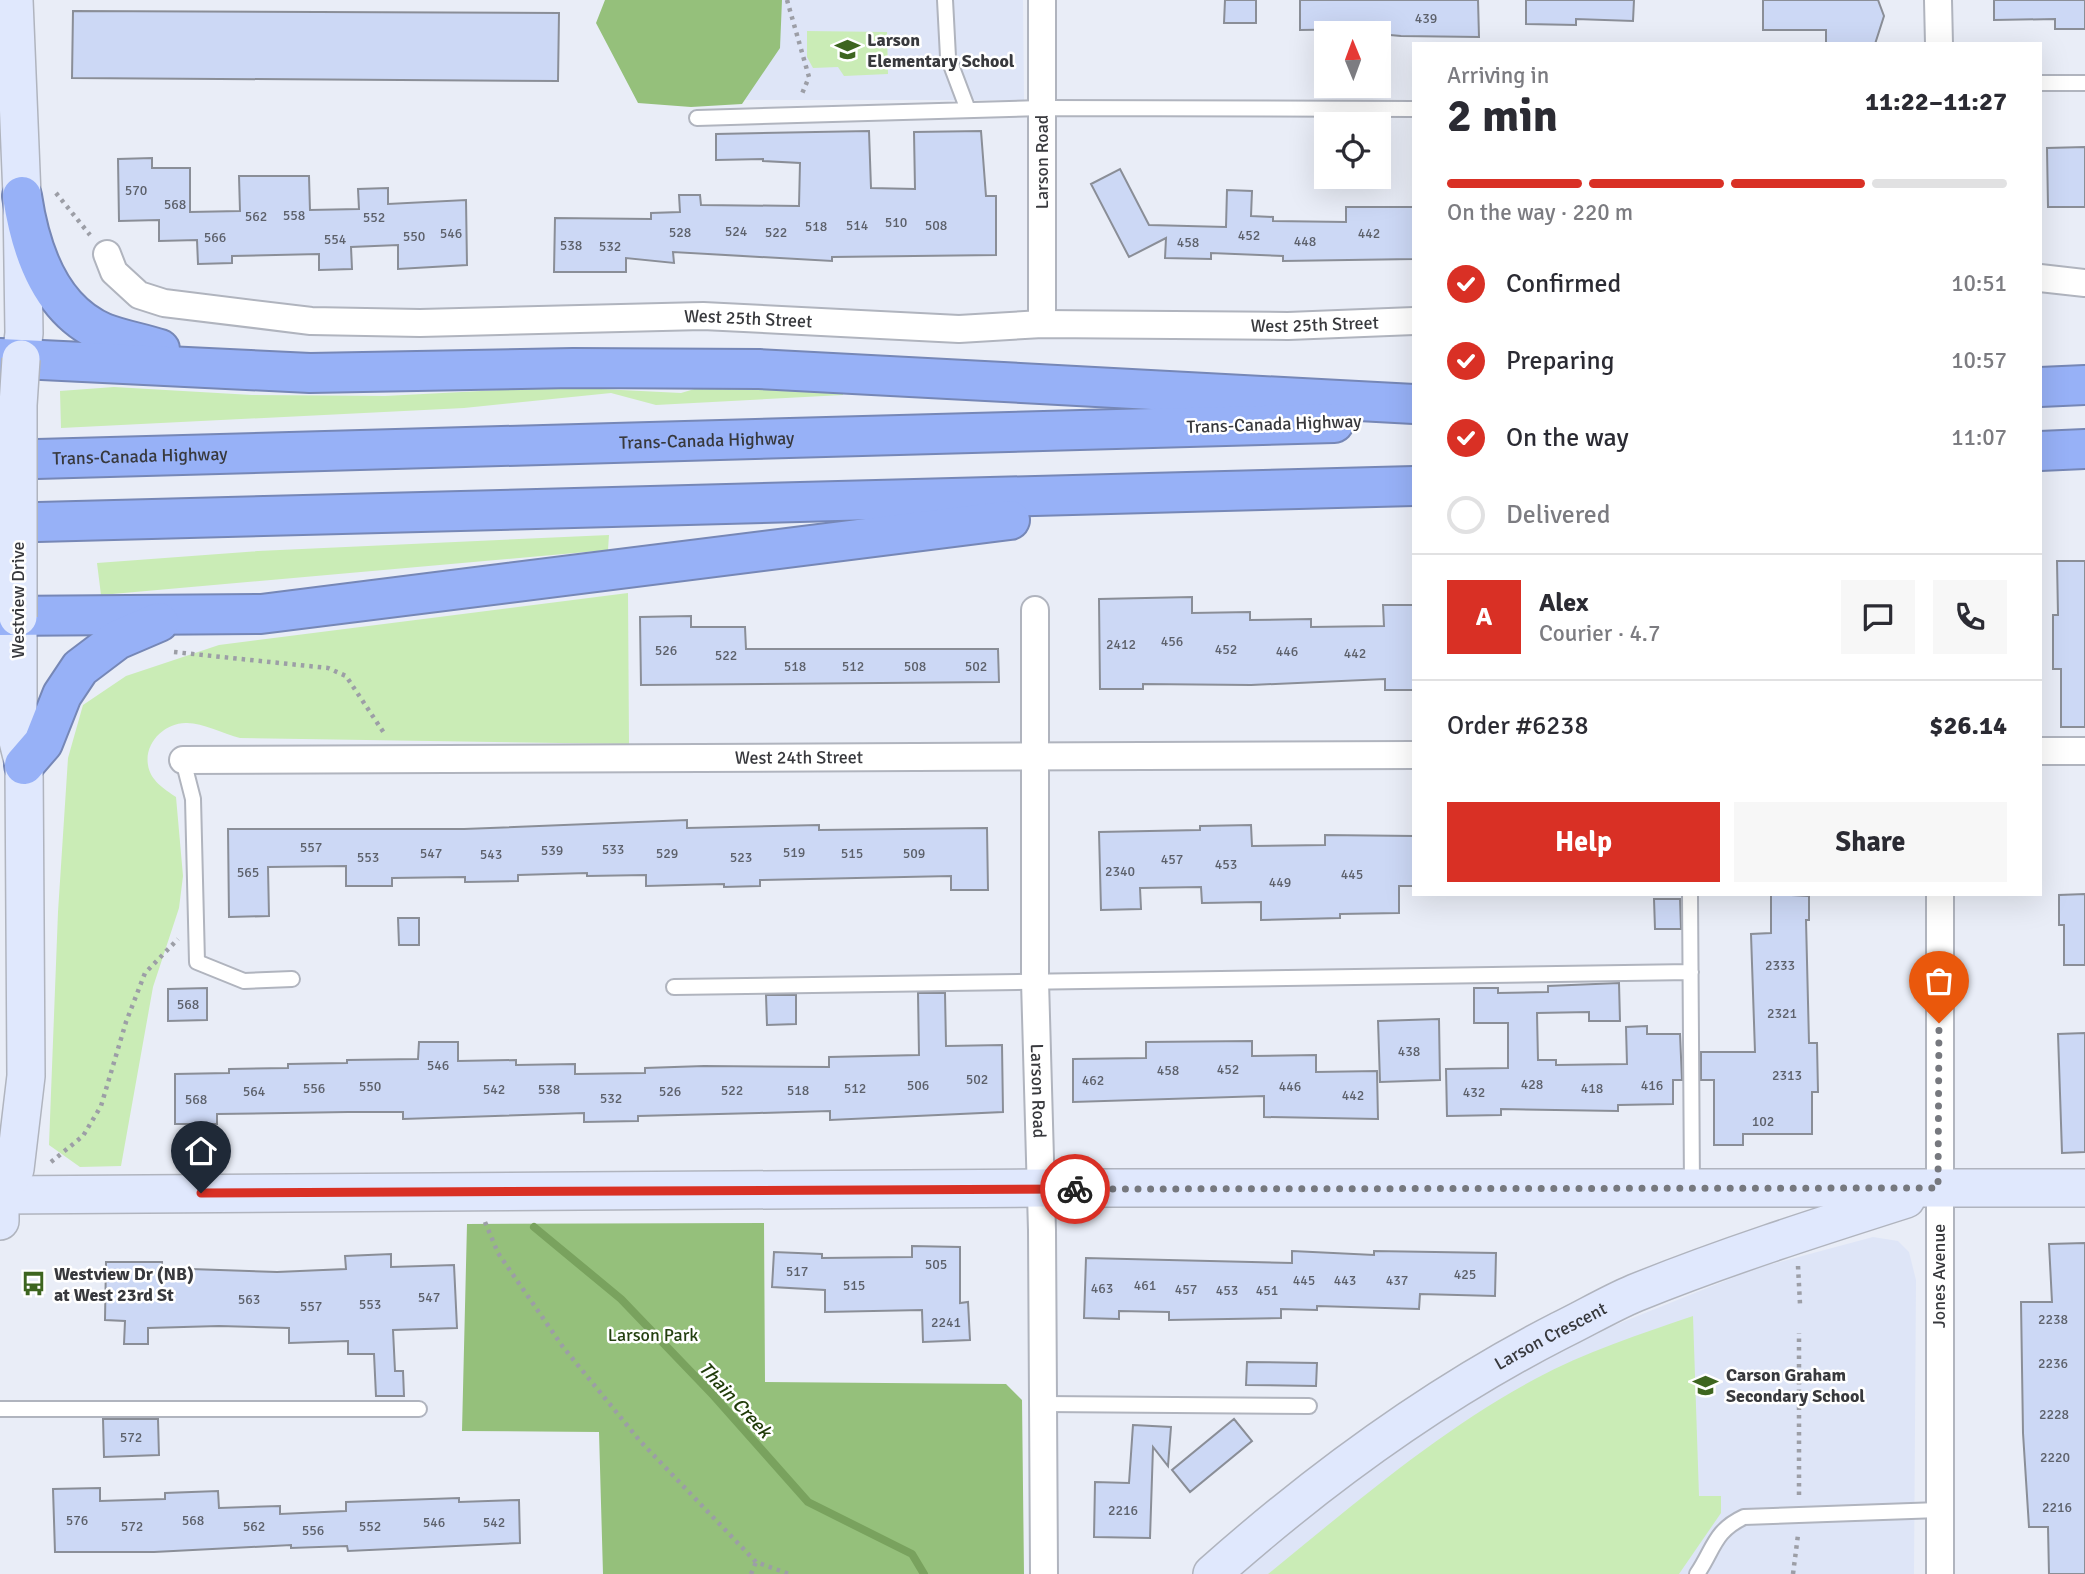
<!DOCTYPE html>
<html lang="en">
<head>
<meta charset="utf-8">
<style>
	body { margin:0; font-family:Signika,sans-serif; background:#f7f7f7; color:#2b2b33; height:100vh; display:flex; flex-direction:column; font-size:26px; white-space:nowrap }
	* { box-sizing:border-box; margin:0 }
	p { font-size:23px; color:#7c7c81 }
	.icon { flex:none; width:38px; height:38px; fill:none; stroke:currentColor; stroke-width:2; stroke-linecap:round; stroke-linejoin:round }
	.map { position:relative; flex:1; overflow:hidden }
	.side { position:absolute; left:1412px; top:42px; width:630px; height:854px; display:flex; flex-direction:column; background:#fff; border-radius:0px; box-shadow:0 7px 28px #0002 }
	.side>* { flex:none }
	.needle { width:46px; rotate:359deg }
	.tools { position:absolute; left:1314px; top:21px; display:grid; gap:14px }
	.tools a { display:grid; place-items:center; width:77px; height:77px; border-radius:0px; background:#fff; box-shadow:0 7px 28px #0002; font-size:35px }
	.pin { position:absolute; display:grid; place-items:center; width:60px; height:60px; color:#fff; margin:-72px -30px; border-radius:50% 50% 50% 0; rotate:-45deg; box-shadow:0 0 7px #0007 }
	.pin .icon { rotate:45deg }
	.courier { position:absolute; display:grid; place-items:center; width:70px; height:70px; margin:-35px; border:5px solid #d93025; border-radius:50%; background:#fff; color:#222; box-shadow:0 2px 9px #0007 }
	.head em { font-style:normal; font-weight:800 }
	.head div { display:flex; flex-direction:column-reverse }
	.head { display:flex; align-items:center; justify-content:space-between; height:119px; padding:0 35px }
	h1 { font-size:46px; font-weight:800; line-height:52px }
	.bar { display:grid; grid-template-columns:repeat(4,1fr); gap:10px 7px; align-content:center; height:84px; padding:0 35px }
	.bar i { height:9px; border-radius:5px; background:#e1e1e2 }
	.bar .selected { background:#d93025 }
	.bar p { grid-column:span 4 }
	.line { display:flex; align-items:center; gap:18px; padding:0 35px; border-top:2px solid #e1e1e2 }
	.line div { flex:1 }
	.round { display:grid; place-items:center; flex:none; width:74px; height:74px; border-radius:0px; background:#f7f7f7 }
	ol { padding:0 35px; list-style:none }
	li { display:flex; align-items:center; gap:21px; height:77px }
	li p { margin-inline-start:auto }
	li .icon { padding:7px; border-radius:50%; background:#d93025; color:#fff; stroke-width:4 }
	li:last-child { color:#7c7c81 }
	li i { width:38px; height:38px; border:4px solid #e1e1e2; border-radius:50% }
	.action { display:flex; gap:14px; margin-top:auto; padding:14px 35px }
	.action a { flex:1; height:80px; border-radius:0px; background:#d93025; color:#fff; font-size:28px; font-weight:800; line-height:80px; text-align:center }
	.action a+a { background:#f7f7f7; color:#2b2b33 }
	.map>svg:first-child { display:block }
	.built { fill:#dee5f7 }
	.green { fill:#caecb6 }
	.forest { fill:#95c07b }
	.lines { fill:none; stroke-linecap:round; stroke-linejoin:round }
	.stream { stroke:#79a25e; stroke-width:8 }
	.building { fill:#ccd8f5; stroke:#8a8e97; stroke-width:2 }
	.lane-casing { stroke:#b0b4be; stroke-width:18 }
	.street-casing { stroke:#b0b4be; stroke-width:30 }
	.secondary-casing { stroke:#b0b4be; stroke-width:40 }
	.highway-casing { stroke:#7687b6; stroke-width:42 }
	.path { stroke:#9c9ea6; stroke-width:4.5; stroke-dasharray:3.5 5; stroke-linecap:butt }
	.lane { stroke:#fff; stroke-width:14 }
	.street { stroke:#fff; stroke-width:26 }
	.secondary { stroke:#e0e8fd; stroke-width:37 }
	.highway { stroke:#97b1f7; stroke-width:38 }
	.secondary-bridge-casing { stroke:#b0b4be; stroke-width:40; stroke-linecap:butt }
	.secondary-bridge { stroke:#e0e8fd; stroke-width:37 }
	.done { stroke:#76787e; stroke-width:7; stroke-dasharray:0 12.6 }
	.route { stroke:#d93025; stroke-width:9 }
	.labels { text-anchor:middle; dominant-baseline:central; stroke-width:5; stroke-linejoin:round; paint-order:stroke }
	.number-label { font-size:14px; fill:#5d616b }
	.poi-label { font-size:18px; font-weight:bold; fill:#38393d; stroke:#fff; text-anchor:start }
	.street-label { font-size:18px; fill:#38393d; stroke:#fff }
	.park-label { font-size:18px; fill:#24400f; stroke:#fff }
	.water-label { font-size:19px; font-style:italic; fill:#1f3a08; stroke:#fff }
</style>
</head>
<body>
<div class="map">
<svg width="2085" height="1574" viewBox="0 0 2085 1574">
	<rect width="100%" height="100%" fill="#e9edf7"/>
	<path class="built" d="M669,0H1023L1024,100H674Z
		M1873,1237L1898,1241L1909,1252L1916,1280L1914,1574H1236L1318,1504L1439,1419L1553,1350L1757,1268Z"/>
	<path class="green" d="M807,31L887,32L888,74L844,76L838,67L813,68L807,57Z
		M738,376L845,383L843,395L656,405L611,393L464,408L61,428L60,391L114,387L252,395L385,396L561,387L681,393Z
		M609,535L608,550L101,595L97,563L258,551Z
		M628,593L629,744L240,738C224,734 203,723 187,723C166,722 144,742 148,765C150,780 164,789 176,797L183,876L179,908L153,987L121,1166L80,1167L49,1145L58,912L68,758L83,705L126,676L219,645Z
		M1693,1316L1699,1496H1721V1513L1679,1574H1268C1353,1505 1438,1431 1535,1379C1585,1352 1640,1334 1693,1316Z"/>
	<path class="forest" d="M605,0H782L780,48L742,104L691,107L638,103L596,23Z
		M764,1223L765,1382L1006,1384L1022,1400L1024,1574H603L599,1432L462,1431L467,1224Z"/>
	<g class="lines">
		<path class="stream" d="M534,1227L621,1299L714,1396L808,1502L912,1554L924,1574"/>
	</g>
	<path class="building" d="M1225,0H1256V23H1224Z
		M1300,0H1478L1479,37L1401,36L1368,33V29L1300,30Z
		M1526,0H1634L1633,21L1576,19V25L1526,24Z
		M1763,0H1878L1884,16L1875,44H1826V30H1763Z
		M1994,0H2085V29H2055V19L1994,20Z
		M73,11L559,13L558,81L72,78Z
		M869,131L871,188L915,189L914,132L981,131L986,196H996V255L832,257V261L673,252L674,263L626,258V272H554L555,218L651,219V213L680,212L679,195H700L701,205L799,206L800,163L763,161V159L716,160V134Z
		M2085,147V207H2048L2047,148Z
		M152,158V168H190V212L240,211L239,176H309L310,210L359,209L358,189L388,188V204L466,200L467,265L398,269V245L351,247L352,269L319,270V254L232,256V263L198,264L197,240L159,241V220L119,221L118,159Z
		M1120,169L1149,225L1226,227L1227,190L1252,191L1251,216L1273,217V221L1346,222V207H1414V259L1283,261V256L1211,253V259L1165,258L1166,238L1129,257L1091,184Z
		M2057,561H2085V727H2061V669H2053V615H2058Z
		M1192,597V613L1250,612V620L1311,619V627L1384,626L1383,605H1414V690H1385V679L1251,685L1143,684V689H1100L1099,599Z
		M691,616V627H745L746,649H998L999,682L641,685L640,617Z
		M687,820V828L819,825V830L987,828L988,890H951V876L760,880V886L724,887V884L646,886V875L587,876V873L518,875V881L465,882V877L392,878V886H346V866L268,867L269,916L229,917L228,829H464Z
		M1251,825L1252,846L1325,845V835L1414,836V886H1399V913L1340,914V918L1261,920V902L1202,903L1201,887L1140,888L1141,909L1101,910L1099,832L1200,830V826Z
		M1771,894L1809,896V920H1806L1809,1043H1817L1818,1092H1812V1134H1743V1145H1714V1080H1701V1052H1755L1751,934L1771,933Z
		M2085,894V965H2064V925H2059V895Z
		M1654,899H1680L1681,929H1655Z
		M398,918H419V945H399Z
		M1619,983L1620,1021H1589V1012L1537,1013L1538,1060H1556V1065L1627,1064L1626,1027L1647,1026V1034H1680L1682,1080H1673V1104L1618,1105V1111L1501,1109V1115L1447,1116L1446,1069L1508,1068V1023H1474V988H1498V993L1548,992V986Z
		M207,988V1020L168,1021V989Z
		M918,993H945L946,1046L1002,1045L1003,1112L830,1120V1111L759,1113L638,1116V1121L584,1122V1113L403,1119V1112H348L217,1114V1124H175V1074L229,1073V1069L288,1068V1064L347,1063V1060L418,1059L419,1042H458V1061L516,1060V1065L575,1064V1074L645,1073V1068L704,1066L829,1067V1057L919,1055Z
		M766,995H796V1024L767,1025Z
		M1439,1019L1440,1080L1380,1082L1378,1021Z
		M2085,1033V1152L2062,1153L2058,1034Z
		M1252,1041V1056L1316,1055V1072L1377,1071L1378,1119L1264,1117V1096L1073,1102V1059L1146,1058V1042Z
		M2085,1243V1574H2049L2048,1527H2029L2023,1433L2021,1302H2052L2049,1244Z
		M912,1246L960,1247V1303L968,1302L970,1340L923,1342L922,1310L825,1312V1290L772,1287L774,1252L822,1254V1258L912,1257Z
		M1292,1251L1374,1255V1251L1496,1253L1495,1296L1420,1294L1419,1309L1317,1306V1310L1281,1309V1318L1169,1320V1312L1119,1311V1319L1084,1318L1086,1258L1292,1263Z
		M391,1254V1267L454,1265L457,1328L393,1330L395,1371H403L404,1396H376L374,1354H348V1341L289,1343V1328L219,1326L148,1328V1344H124L125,1321L105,1320L106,1262H162V1268L277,1272L346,1269L345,1256Z
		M1247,1362L1317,1363L1316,1386L1246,1385Z
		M103,1419H158L159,1455L104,1457Z
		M1234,1419L1252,1441L1190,1492L1172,1470Z
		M1133,1425L1171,1427L1168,1466L1153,1447L1150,1538L1094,1537L1095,1482L1129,1483Z
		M100,1488V1501L165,1499V1493L218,1491L219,1508L280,1506V1514L346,1511V1502L459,1498V1502L519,1500L520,1543L348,1551L347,1546L291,1548V1545L154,1552H55L53,1489Z"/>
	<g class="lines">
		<defs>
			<path id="lane" d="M945,0L948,57L968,110
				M2040,83H2085
				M697,118L1042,108L1414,109
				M183,760L193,799L197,962L244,981L292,979
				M1690,894L1692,1187
				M674,987L1691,972
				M1044,1404L1309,1406
				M0,1409H419
				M1697,1574C1714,1549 1714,1531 1744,1517L1939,1510"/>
			<g id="street">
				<path d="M1938,0L1939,44"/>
				<path id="s1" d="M107,254L114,272L139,295L164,303L311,321L420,323L703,316L959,329L1042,324L1288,326L1414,321"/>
				<path d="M2040,278L2085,283"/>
				<path d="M1042,324V0"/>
				<path id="s2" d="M1035,610V981L1042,1230L1044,1574"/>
				<path d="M2040,751H2085"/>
				<path id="s3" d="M183,760L1414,755"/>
				<path d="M1940,1574V894"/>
			</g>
			<g id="secondary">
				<path d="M14,0L22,196L24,333L21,359"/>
				<path d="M0,1195L1041,1188H2085"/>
				<path d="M0,1221V1195L15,1169L26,1076L24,765L18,741V617"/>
				<path id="s4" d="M1212,1574C1319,1479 1432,1396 1559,1331C1584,1319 1609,1304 1635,1293C1724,1257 1815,1228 1906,1199"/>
			</g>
			<g id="highway">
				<path d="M22,196C30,249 49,310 104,333C122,340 142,343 160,349"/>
				<path d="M0,358L310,373L573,368L759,369L1414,404"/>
				<path d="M2040,387L2085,385"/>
				<path d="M2040,451L2085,449"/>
				<path id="s5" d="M0,460L1334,423"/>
				<path d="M0,523L1414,486"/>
				<path d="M0,616L261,614L1010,520"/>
				<path d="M24,765L43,743L62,695L80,668L117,640L159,622"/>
			</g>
		</defs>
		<use href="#lane" class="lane-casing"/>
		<use href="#street" class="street-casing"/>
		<use href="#secondary" class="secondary-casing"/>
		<use href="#highway" class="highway-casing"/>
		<path class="path" d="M787,0L809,77L801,96
			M56,193L90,235
			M174,652L328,668L346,676L384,733
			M51,1162L83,1136L101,1106L126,1022L145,973L178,939
			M485,1222L498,1253L563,1347L640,1441L756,1562L789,1574
			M1798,1266L1800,1304
			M1799,1495V1333
			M751,1574L756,1562
			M1793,1574L1798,1535"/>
		<use href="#lane" class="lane"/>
		<use href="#street" class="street"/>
		<use href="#secondary" class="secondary"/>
		<use href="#highway" class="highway"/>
		<defs>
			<path id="secondary-bridge" d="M18,617V405L21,359"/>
		</defs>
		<use href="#secondary-bridge" class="secondary-bridge-casing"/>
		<use href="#secondary-bridge" class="secondary-bridge"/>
	</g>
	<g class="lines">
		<path class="done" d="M1075,1189L1938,1188L1939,1023"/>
		<path class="route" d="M201,1193L1075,1189"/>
	</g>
	<defs>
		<symbol id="school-bare" viewBox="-9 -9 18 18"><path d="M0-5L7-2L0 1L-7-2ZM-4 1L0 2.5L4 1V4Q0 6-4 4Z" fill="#3d651f" stroke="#fff" stroke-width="2.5" paint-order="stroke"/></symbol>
		<symbol id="bus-bare" viewBox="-9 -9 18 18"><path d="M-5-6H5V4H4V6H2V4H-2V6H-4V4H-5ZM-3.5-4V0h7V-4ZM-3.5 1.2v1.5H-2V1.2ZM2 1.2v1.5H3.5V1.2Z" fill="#3d651f" stroke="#fff" stroke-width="2.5" paint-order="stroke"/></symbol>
	</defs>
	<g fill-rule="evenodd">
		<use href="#school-bare" x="830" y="32" width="35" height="35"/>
		<use href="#bus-bare" x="16" y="1266" width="35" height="35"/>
		<use href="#school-bare" x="1688" y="1368" width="35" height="35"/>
	</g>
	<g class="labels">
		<g class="number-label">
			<text x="1426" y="18">439</text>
			<text x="136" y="190">570</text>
			<text x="175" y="204">568</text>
			<text x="294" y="215">558</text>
			<text x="256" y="216">562</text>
			<text x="374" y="217">552</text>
			<text x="896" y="222">510</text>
			<text x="857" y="225">514</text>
			<text x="936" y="225">508</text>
			<text x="816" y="226">518</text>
			<text x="736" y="231">524</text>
			<text x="680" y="232">528</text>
			<text x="776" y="232">522</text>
			<text x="451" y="233">546</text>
			<text x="1369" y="233">442</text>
			<text x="1249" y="235">452</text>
			<text x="414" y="236">550</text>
			<text x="215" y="237">566</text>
			<text x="335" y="239">554</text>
			<text x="1305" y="241">448</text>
			<text x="1188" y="242">458</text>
			<text x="571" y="245">538</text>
			<text x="610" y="246">532</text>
			<text x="1172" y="641">456</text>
			<text x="1121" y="644">2412</text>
			<text x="1226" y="649">452</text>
			<text x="666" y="650">526</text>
			<text x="1287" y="651">446</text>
			<text x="1355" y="653">442</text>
			<text x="726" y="655">522</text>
			<text x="795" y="666">518</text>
			<text x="853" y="666">512</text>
			<text x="915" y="666">508</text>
			<text x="976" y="666">502</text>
			<text x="311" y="847">557</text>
			<text x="613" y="849">533</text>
			<text x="552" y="850">539</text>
			<text x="794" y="852">519</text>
			<text x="431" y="853">547</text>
			<text x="667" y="853">529</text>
			<text x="852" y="853">515</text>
			<text x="914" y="853">509</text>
			<text x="491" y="854">543</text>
			<text x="368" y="857">553</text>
			<text x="741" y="857">523</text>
			<text x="1172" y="859">457</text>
			<text x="1226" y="864">453</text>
			<text x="1120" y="871">2340</text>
			<text x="248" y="872">565</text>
			<text x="1352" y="874">445</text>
			<text x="1280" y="882">449</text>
			<text x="1780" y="965">2333</text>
			<text x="188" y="1004">568</text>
			<text x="1782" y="1013">2321</text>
			<text x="1409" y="1051">438</text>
			<text x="438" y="1065">546</text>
			<text x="1228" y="1069">452</text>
			<text x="1168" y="1070">458</text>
			<text x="1787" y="1075">2313</text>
			<text x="977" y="1079">502</text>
			<text x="1093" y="1080">462</text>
			<text x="1532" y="1084">428</text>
			<text x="918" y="1085">506</text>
			<text x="1652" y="1085">416</text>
			<text x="370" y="1086">550</text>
			<text x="1290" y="1086">446</text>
			<text x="314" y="1088">556</text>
			<text x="855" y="1088">512</text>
			<text x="1592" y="1088">418</text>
			<text x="494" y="1089">542</text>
			<text x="549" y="1089">538</text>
			<text x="732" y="1090">522</text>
			<text x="798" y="1090">518</text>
			<text x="254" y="1091">564</text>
			<text x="670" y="1091">526</text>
			<text x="1474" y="1092">432</text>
			<text x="1353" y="1095">442</text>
			<text x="611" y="1098">532</text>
			<text x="196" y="1099">568</text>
			<text x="1763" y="1121">102</text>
			<text x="936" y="1264">505</text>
			<text x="797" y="1271">517</text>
			<text x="1465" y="1274">425</text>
			<text x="1304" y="1280">445</text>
			<text x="1345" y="1280">443</text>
			<text x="1397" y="1280">437</text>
			<text x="854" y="1285">515</text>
			<text x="1145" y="1285">461</text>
			<text x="1102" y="1288">463</text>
			<text x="1186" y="1289">457</text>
			<text x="1227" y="1290">453</text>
			<text x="1267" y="1290">451</text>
			<text x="429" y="1297">547</text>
			<text x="249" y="1299">563</text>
			<text x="370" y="1304">553</text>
			<text x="311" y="1306">557</text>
			<text x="2053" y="1319">2238</text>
			<text x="946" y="1322">2241</text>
			<text x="2053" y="1363">2236</text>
			<text x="2054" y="1414">2228</text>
			<text x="131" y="1437">572</text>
			<text x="2055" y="1457">2220</text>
			<text x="2057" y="1507">2216</text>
			<text x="1123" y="1510">2216</text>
			<text x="77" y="1520">576</text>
			<text x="193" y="1520">568</text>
			<text x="434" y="1522">546</text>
			<text x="494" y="1522">542</text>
			<text x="132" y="1526">572</text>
			<text x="254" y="1526">562</text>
			<text x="370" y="1526">552</text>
			<text x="313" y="1530">556</text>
		</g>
		<g class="poi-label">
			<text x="867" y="40">Larson<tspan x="867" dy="21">Elementary School</tspan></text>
			<text x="54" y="1274">Westview Dr (NB)<tspan x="54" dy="21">at West 23rd St</tspan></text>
			<text x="1726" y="1375">Carson Graham<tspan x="1726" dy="21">Secondary School</tspan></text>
		</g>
		<g class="street-label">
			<text transform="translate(1042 162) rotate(-90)">Larson Road</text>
			<text stroke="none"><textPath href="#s1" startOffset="665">West 25th Street</textPath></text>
			<text stroke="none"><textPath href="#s1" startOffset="1232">West 25th Street</textPath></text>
			<text transform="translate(1274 424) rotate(-2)">Trans-Canada Highway</text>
			<text stroke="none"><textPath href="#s5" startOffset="707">Trans-Canada Highway</textPath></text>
			<text stroke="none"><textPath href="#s5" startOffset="140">Trans-Canada Highway</textPath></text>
			<text transform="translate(18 600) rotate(-90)">Westview Drive</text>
			<text stroke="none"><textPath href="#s3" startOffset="616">West 24th Street</textPath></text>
			<text stroke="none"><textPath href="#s2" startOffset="481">Larson Road</textPath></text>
			<text transform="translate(1939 1276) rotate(-90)">Jones Avenue</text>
			<text stroke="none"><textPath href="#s4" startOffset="415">Larson Crescent</textPath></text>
		</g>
		<g class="park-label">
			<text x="653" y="1335">Larson Park</text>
		</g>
		<g class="water-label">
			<text transform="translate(735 1400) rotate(47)">Thain Creek</text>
		</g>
	</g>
</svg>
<div class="tools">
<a><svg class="needle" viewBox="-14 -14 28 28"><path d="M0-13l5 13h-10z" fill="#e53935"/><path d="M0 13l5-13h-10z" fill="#7c7c81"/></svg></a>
<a><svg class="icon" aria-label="locate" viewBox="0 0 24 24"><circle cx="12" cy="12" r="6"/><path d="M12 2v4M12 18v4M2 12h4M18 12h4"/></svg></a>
</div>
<div class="pin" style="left:1939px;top:1023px;background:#ea580c"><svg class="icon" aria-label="bag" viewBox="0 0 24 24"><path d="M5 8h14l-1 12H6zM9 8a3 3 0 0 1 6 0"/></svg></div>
<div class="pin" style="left:201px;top:1193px;background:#1f2937"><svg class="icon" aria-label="home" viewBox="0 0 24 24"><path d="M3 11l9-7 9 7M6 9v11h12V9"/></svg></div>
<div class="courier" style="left:1075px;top:1189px"><svg class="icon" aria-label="bike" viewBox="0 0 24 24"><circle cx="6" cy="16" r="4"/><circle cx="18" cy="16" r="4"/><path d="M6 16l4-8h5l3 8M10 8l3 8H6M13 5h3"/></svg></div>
<section class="side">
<div class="head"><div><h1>2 min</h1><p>Arriving in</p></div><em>11:22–11:27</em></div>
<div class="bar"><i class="selected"></i><i class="selected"></i><i class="selected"></i><i></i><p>On the way · 220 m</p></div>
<ol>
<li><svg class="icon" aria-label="check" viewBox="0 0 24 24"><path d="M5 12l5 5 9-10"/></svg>Confirmed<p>10:51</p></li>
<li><svg class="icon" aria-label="check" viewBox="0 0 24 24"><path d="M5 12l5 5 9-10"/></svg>Preparing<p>10:57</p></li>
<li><svg class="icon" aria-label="check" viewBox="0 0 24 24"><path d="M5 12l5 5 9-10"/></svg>On the way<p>11:07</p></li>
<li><i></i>Delivered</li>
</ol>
<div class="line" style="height:126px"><b class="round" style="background:#d93025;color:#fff">A</b><div><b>Alex</b><p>Courier · 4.7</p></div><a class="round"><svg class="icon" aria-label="chat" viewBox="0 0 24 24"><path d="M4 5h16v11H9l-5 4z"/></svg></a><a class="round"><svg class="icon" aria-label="phone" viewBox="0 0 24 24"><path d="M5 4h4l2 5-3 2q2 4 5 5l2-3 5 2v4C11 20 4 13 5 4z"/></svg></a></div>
<div class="line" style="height:91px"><div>Order #6238</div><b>$26.14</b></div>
<div class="action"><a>Help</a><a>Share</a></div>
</section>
</div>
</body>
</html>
